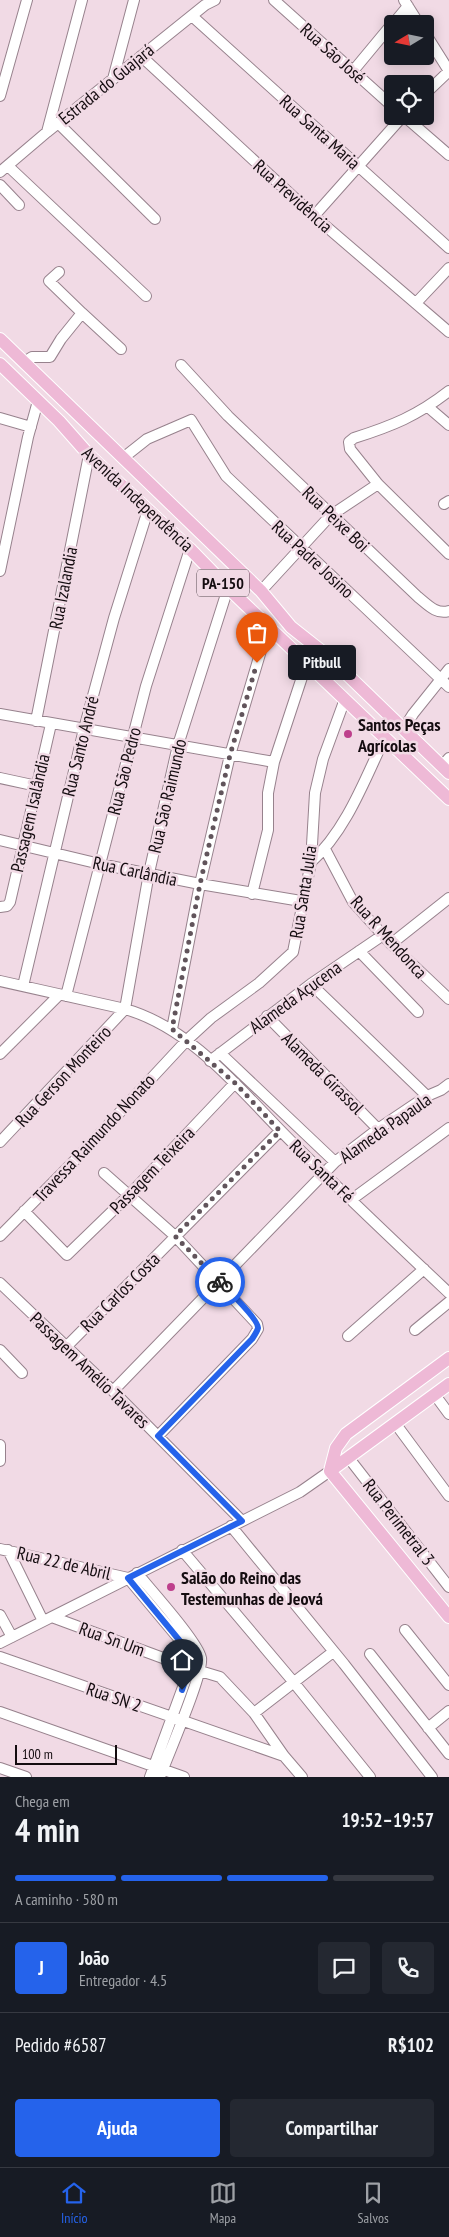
<!DOCTYPE html>
<html lang="pt">
<head>
<meta charset="utf-8">
<style>
	body { margin:0; font-family:"PT Sans Narrow",sans-serif; background:#242831; color:#f1f3f6; height:100vh; display:flex; flex-direction:column; font-size:19px; white-space:nowrap }
	* { box-sizing:border-box; margin:0 }
	p { font-size:16px; color:#9ea1a6 }
	.icon { flex:none; width:28px; height:28px; fill:none; stroke:currentColor; stroke-width:2; stroke-linecap:round; stroke-linejoin:round }
	.map { position:relative; height:1777px; overflow:hidden }
	.sheet { display:flex; flex-direction:column; background:#171b24; flex:1 }
	.sheet>* { flex:none }
	.needle { width:32px; rotate:260deg }
	.tools { position:absolute; left:384px; top:15px; display:grid; gap:10px }
	.tools a { display:grid; place-items:center; width:50px; height:50px; border-radius:5px; background:#171b24; box-shadow:0 2px 12px #0003; font-size:25px }
	.scale { position:absolute; left:15px; bottom:12px; width:102px; box-sizing:border-box; padding-left:5px; border:2px solid #140c10; border-top:0; font-size:14px; line-height:18px; white-space:nowrap; color:#140c10; -webkit-text-stroke:4px #f1dae5; paint-order:stroke }
	.pin { position:absolute; display:grid; place-items:center; width:42px; height:42px; color:#fff; margin:-51px -21px; border-radius:50% 50% 50% 0; rotate:-45deg; box-shadow:0 0 5px #0007 }
	.pin .icon { rotate:45deg }
	.courier { position:absolute; display:grid; place-items:center; width:50px; height:50px; margin:-25px; border:4px solid #2563eb; border-radius:50%; background:#fff; color:#222; box-shadow:0 1px 6px #0007 }
	.bubble { position:absolute; height:35px; border-radius:5px; background:#171b24; box-shadow:0 2px 12px #0003; font-size:16px; font-weight:600; line-height:35px; text-align:center }
	.head em { font-style:normal; font-weight:600 }
	.head div { display:flex; flex-direction:column-reverse }
	.head { display:flex; align-items:center; justify-content:space-between; height:85px; padding:0 15px }
	h1 { font-size:32px; font-weight:600; line-height:38px }
	.bar { display:grid; grid-template-columns:repeat(4,1fr); gap:8px 5px; align-content:center; height:60px; padding:0 15px }
	.bar i { height:6px; border-radius:4px; background:#363941 }
	.bar .on { background:#2563eb }
	.bar p { grid-column:span 4 }
	.line { display:flex; align-items:center; gap:12px; padding:0 15px; border-top:1px solid #363941 }
	.line div { flex:1 }
	.round { display:grid; place-items:center; flex:none; width:52px; height:52px; border-radius:5px; background:#242831 }
	.primary-button { display:flex; gap:10px; margin-top:auto; padding:10px 15px }
	.primary-button a { flex:1; height:58px; border-radius:5px; background:#2563eb; color:#fff; font-size:20px; font-weight:600; line-height:58px; text-align:center }
	.primary-button a+a { background:#242831; color:#f1f3f6 }
	.menu { display:flex; justify-content:space-around; align-items:center; height:70px; border-top:1px solid #363941; background:#171b24; font-size:14px; color:#9ea1a6 }
	.menu a { display:grid; justify-items:center; gap:2px }
	.menu .on { color:#2563eb }
	.map>svg:first-child { display:block }
	.lines { fill:none; stroke-linecap:round; stroke-linejoin:round }
	.minor-casing { stroke:#97828d; stroke-width:12 }
	.major-casing { stroke:#fff; stroke-width:14 }
	.minor { stroke:#fff; stroke-width:10 }
	.major { stroke:#eeb9d6; stroke-width:12 }
	.done { stroke:#61545b; stroke-width:5; stroke-dasharray:0 9 }
	.route { stroke:#2563eb; stroke-width:6 }
	.poi-dot { fill:#be3f8c; stroke:#f1dae5; stroke-width:2 }
	.labels { text-anchor:middle; dominant-baseline:central; stroke-width:5; stroke-linejoin:round; paint-order:stroke }
	.shield { fill:#f1dae5; stroke:#564a50; stroke-width:1 }
	.shield-label { font-size:16px; font-weight:bold; fill:#140c10 }
	.street-label { font-size:18px; fill:#140c10; stroke:#f1dae5 }
	.poi-label { font-size:18px; font-weight:bold; fill:#140c10; stroke:#f1dae5; text-anchor:start }
</style>
</head>
<body>
<div class="map">
<svg width="449" height="1777" viewBox="0 0 449 1777">
	<rect width="100%" height="100%" fill="#f1dae5"/>
	<g class="lines">
		<defs>
			<path id="minor" d="M274,0L392,106
				M404,0L419,24
				M192,16L449,248
				M393,24L408,6
				M425,33L449,71
				M141,56L314,216L449,332
				M353,71L392,24
				M113,79L134,0
				M425,94L449,71
				M0,96L27,0
				M404,116L449,155
				M58,123L155,219
				M47,132L82,0
				M8,166L146,296
				M0,172L47,132L205,5L215,0
				M0,185L19,205
				M314,216L403,116
				M416,303L449,268
				M82,313L121,349
				M24,362L32,357H50L61,339L82,313L49,281L59,272
				M181,365L228,416L418,597C427,604 436,615 449,611
				M449,391C417,416 392,426 354,438L349,442L350,449L378,484L449,554
				M428,407L449,425
				M0,418L31,427
				M123,458L147,439L191,420L226,476L449,687
				M444,504L449,501
				M0,571L28,437L38,401
				M261,591L330,516L378,484
				M0,714L274,762
				M36,721L89,455
				M403,730L413,714L449,669
				M442,766L449,758
				M0,778L37,786
				M0,840L100,864L200,884L301,901
				M325,849L353,902L391,944L449,999
				M311,862C346,831 365,779 385,737
				M252,894L268,830V793L274,762L307,662
				M0,907L7,906L10,902L51,724
				M391,944L449,898
				M359,951L418,1012
				M0,981L125,1009C196,1029 246,1098 298,1148C347,1197 398,1245 449,1293
				M311,984L427,1096
				M23,986L84,729L114,618L148,510
				M66,996L146,686L190,549
				M267,1016L378,1129
				M172,1029L200,884L230,755L268,627
				M220,1053L335,1162
				M0,1054L59,995
				M210,1061L311,984L383,935
				M0,1142L125,1009L149,873L178,745L228,588
				M104,1173L175,1236L257,1324L258,1329L252,1339L158,1436
				M351,1200L449,1128
				M24,1211L67,1255L130,1194L235,1083
				M0,1236L83,1152L187,1040L211,1018L259,983L293,952L311,862L315,793L323,759L345,699
				M0,1283L113,1391L242,1521
				M415,1330L449,1302
				M348,1336L424,1269
				M67,1346L280,1131
				M0,1350L22,1373
				M113,1391L335,1162L378,1129L427,1096L441,1090L449,1084
				M435,1395L449,1414
				M395,1423L449,1496
				M0,1445V1461
				M348,1457L449,1587
				M231,1526L344,1664L432,1777
				M0,1549L128,1578
				M8,1550L43,1621
				M182,1550L291,1679L370,1777
				M137,1573C150,1589 198,1642 201,1658C204,1673 167,1757 160,1777
				M128,1578L189,1651L191,1657L190,1668L150,1777
				M0,1615L12,1637
				M52,1617L190,1668L220,1677L254,1713L284,1756L302,1777
				M405,1630L449,1685
				M0,1643L300,1492L330,1471
				M370,1654L449,1754
				M0,1657L284,1756
				M0,1712L184,1777
				M254,1713L333,1652
				M428,1728L449,1711
				M0,1768L26,1777"/>
			<path id="major" d="M0,339L261,591L291,627L329,657L449,773
				M0,364L59,421L89,455L190,549L228,588L449,799
				M330,1471L449,1617
				M330,1471L336,1448L346,1434L449,1358
				M330,1471L449,1384"/>
		</defs>
		<use href="#minor" class="minor-casing"/>
		<use href="#major" class="major-casing"/>
		<use href="#minor" class="minor"/>
		<use href="#major" class="major"/>
	</g>
	<g class="lines">
		<path class="done" d="M220,1282L175,1236L280,1131L235,1083L172,1029L200,884L230,755L257,663"/>
		<path class="route" d="M182,1690C186,1677 194,1664 189,1652L128,1578L242,1521L158,1436L252,1339C254,1336 257,1332 258,1328C259,1320 227,1289 220,1282"/>
	</g>
	<g class="poi-dot">
		<circle cx="348" cy="734" r="5"/>
		<circle cx="171" cy="1587" r="5"/>
	</g>
	<g class="labels">
		<rect class="shield" x="197" y="569.5" width="52" height="27" rx="4"/>
		<g class="shield-label">
			<text x="223" y="583">PA-150</text>
		</g>
		<g class="street-label">
			<text transform="translate(333 53) rotate(42)">Rua São José</text>
			<text transform="translate(106 84) rotate(-39)">Estrada do Guajará</text>
			<text transform="translate(320 132) rotate(42)">Rua Santa Maria</text>
			<text transform="translate(293 196) rotate(42)">Rua Previdência</text>
			<text transform="translate(138 499) rotate(43)">Avenida Independência</text>
			<text transform="translate(336 519) rotate(44)">Rua Peixe Boi</text>
			<text transform="translate(313 559) rotate(43)">Rua Padre Josino</text>
			<text transform="translate(63 588) rotate(-79)">Rua Izalandia</text>
			<text transform="translate(80 746) rotate(-76)">Rua Santo André</text>
			<text transform="translate(124 771) rotate(-76)">Rua São Pedro</text>
			<text transform="translate(167 796) rotate(-77)">Rua São Raimundo</text>
			<text transform="translate(30 813) rotate(-77)">Passagem Isalândia</text>
			<text transform="translate(135 871) rotate(12)">Rua Carlândia</text>
			<text transform="translate(303 892) rotate(-81)">Rua Santa Julia</text>
			<text transform="translate(389 937) rotate(48)">Rua R Mendonca</text>
			<text transform="translate(295 997) rotate(-36)">Alameda Açucena</text>
			<text transform="translate(323 1073) rotate(45)">Alameda Girassol</text>
			<text transform="translate(63 1076) rotate(-47)">Rua Gerson Monteiro</text>
			<text transform="translate(385 1128) rotate(-35)">Alameda Papaula</text>
			<text transform="translate(94 1138) rotate(-47)">Travessa Raimundo Nonato</text>
			<text transform="translate(152 1170) rotate(-46)">Passagem Teixeira</text>
			<text transform="translate(322 1171) rotate(44)">Rua Santa Fé</text>
			<text transform="translate(120 1292) rotate(-45)">Rua Carlos Costa</text>
			<text transform="translate(90 1370) rotate(44)">Passagem Amélio Tavares</text>
			<text transform="translate(399 1522) rotate(52)">Rua Perimetral 3</text>
			<text transform="translate(64 1563) rotate(13)">Rua 22 de Abril</text>
			<text transform="translate(112 1639) rotate(20)">Rua Sn Um</text>
			<text transform="translate(114 1697) rotate(19)">Rua SN 2</text>
		</g>
		<g class="poi-label">
			<text x="358" y="724">Santos Peças<tspan x="358" dy="21">Agrícolas</tspan></text>
			<text x="181" y="1577">Salão do Reino das<tspan x="181" dy="21">Testemunhas de Jeová</tspan></text>
		</g>
	</g>
</svg>
<div class="tools">
<a><svg class="needle" viewBox="-14 -14 28 28"><path d="M0-13l5 13h-10z" fill="#e53935"/><path d="M0 13l5-13h-10z" fill="#9ea1a6"/></svg></a>
<a><svg class="icon" aria-label="locate" viewBox="0 0 24 24"><circle cx="12" cy="12" r="6"/><path d="M12 2v4M12 18v4M2 12h4M18 12h4"/></svg></a>
</div>
<div class="scale">100 m</div>
<div class="pin" style="left:257px;top:663px;background:#ea580c"><svg class="icon" aria-label="bag" viewBox="0 0 24 24"><path d="M5 8h14l-1 12H6zM9 8a3 3 0 0 1 6 0"/></svg></div>
<div class="pin" style="left:182px;top:1690px;background:#1f2937"><svg class="icon" aria-label="home" viewBox="0 0 24 24"><path d="M3 11l9-7 9 7M6 9v11h12V9"/></svg></div>
<div class="courier" style="left:220px;top:1282px"><svg class="icon" aria-label="bike" viewBox="0 0 24 24"><circle cx="6" cy="16" r="4"/><circle cx="18" cy="16" r="4"/><path d="M6 16l4-8h5l3 8M10 8l3 8H6M13 5h3"/></svg></div>
<div class="bubble" style="left:288px;top:645px;width:68px">Pitbull</div>
</div>
<section class="sheet">
<div class="head"><div><h1>4 min</h1><p>Chega em</p></div><em>19:52–19:57</em></div>
<div class="bar"><i class="on"></i><i class="on"></i><i class="on"></i><i></i><p>A caminho · 580 m</p></div>
<div class="line" style="height:90px"><b class="round" style="background:#2563eb;color:#fff">J</b><div><b>João</b><p>Entregador · 4.5</p></div><a class="round"><svg class="icon" aria-label="chat" viewBox="0 0 24 24"><path d="M4 5h16v11H9l-5 4z"/></svg></a><a class="round"><svg class="icon" aria-label="phone" viewBox="0 0 24 24"><path d="M5 4h4l2 5-3 2q2 4 5 5l2-3 5 2v4C11 20 4 13 5 4z"/></svg></a></div>
<div class="line" style="height:65px"><div>Pedido #6587</div><b>R$102</b></div>
<div class="primary-button"><a>Ajuda</a><a>Compartilhar</a></div>
</section>
<nav class="menu">
<a class="on"><svg class="icon" aria-label="home" viewBox="0 0 24 24"><path d="M3 11l9-7 9 7M6 9v11h12V9"/></svg>Início</a>
<a><svg class="icon" aria-label="map" viewBox="0 0 24 24"><path d="M3 6l6-2 6 2 6-2v14l-6 2-6-2-6 2zM9 4v14M15 6v14"/></svg>Mapa</a>
<a><svg class="icon" aria-label="saved" viewBox="0 0 24 24"><path d="M7 4h10v16l-5-4-5 4z"/></svg>Salvos</a>
</nav>
</body>
</html>
